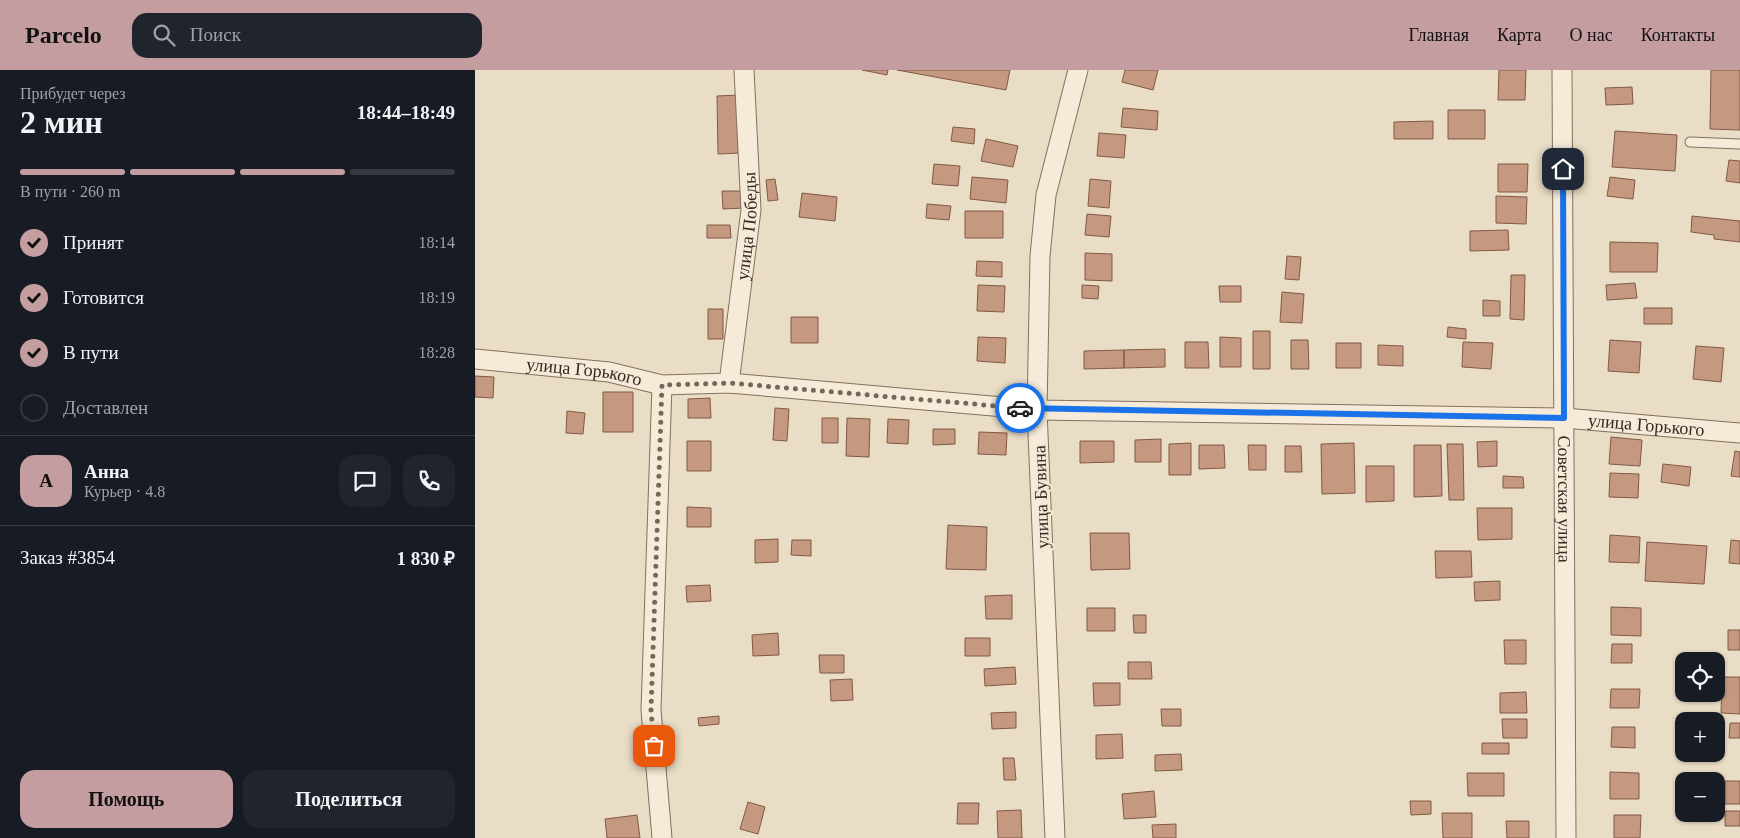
<!DOCTYPE html>
<html lang="ru">
<head>
<meta charset="utf-8">
<style>
	body { margin:0; font-family:"Times New Roman",serif; background:#20242c; color:#f1f3f6; height:100vh; display:flex; flex-direction:column; font-size:19px; white-space:nowrap }
	* { box-sizing:border-box; margin:0 }
	p { font-size:16px; color:#9ea1a6 }
	.icon { flex:none; width:28px; height:28px; fill:none; stroke:currentColor; stroke-width:2; stroke-linecap:round; stroke-linejoin:round }
	.map { position:relative; flex:1; overflow:hidden }
	.drawer { display:flex; flex-direction:column; background:#171b24; width:475px }
	.drawer>* { flex:none }
	.buttons { position:absolute; left:1200px; top:582px; display:grid; gap:10px }
	.buttons a { display:grid; place-items:center; width:50px; height:50px; border-radius:10px; background:#171b24; box-shadow:0 1px 4px #0004; font-size:25px }
	.pin { position:absolute; display:grid; place-items:center; width:42px; height:42px; color:#fff; margin:-21px; border-radius:10px; box-shadow:0 2px 8px #0006 }
	.courier { position:absolute; display:grid; place-items:center; width:50px; height:50px; margin:-25px; border:4px solid #1a73e8; border-radius:50%; background:#fff; color:#222; box-shadow:0 1px 6px #0007 }
	.summary em { font-style:normal; font-weight:600 }
	.summary div { display:flex; flex-direction:column-reverse }
	.summary { display:flex; align-items:center; justify-content:space-between; height:85px; padding:0 20px }
	h1 { font-size:32px; font-weight:600; line-height:38px }
	.bar { display:grid; grid-template-columns:repeat(4,1fr); gap:8px 5px; align-content:center; height:60px; padding:0 20px }
	.bar i { height:6px; border-radius:4px; background:#363941 }
	.bar .current { background:#c49da1 }
	.bar p { grid-column:span 4 }
	.line { display:flex; align-items:center; gap:12px; padding:0 20px; border-top:1px solid #363941 }
	.line div { flex:1 }
	.round { display:grid; place-items:center; flex:none; width:52px; height:52px; border-radius:15px; background:#20242c }
	ol { padding:0 20px; list-style:none }
	li { display:flex; align-items:center; gap:15px; height:55px }
	li p { margin-inline-start:auto }
	li .icon { padding:5px; border-radius:50%; background:#c49da1; color:#111; stroke-width:4 }
	li:last-child { color:#9ea1a6 }
	li i { width:28px; height:28px; border:2px solid #363941; border-radius:50% }
	.button { display:flex; gap:10px; margin-top:auto; padding:10px 20px }
	.button a { flex:1; height:58px; border-radius:15px; background:#c49da1; color:#111; font-size:20px; font-weight:600; line-height:58px; text-align:center }
	.button a+a { background:#20242c; color:#f1f3f6 }
	header { display:flex; align-items:center; gap:30px; box-sizing:border-box; height:70px; padding:0 25px; background:#c49da1; color:#111 }
	header strong { font-size:24px }
	nav { display:flex; gap:28px; margin-inline-start:auto; font-size:18px }
	.search { width:350px; height:45px; background:#20242c; display:flex; align-items:center; gap:12px; box-sizing:border-box; padding:0 18px; border-radius:15px; color:#9ea1a6; font-size:19px }
	main { display:flex; flex:1; min-height:0 }
	.map>svg:first-child { display:block }
	.building { fill:#c59880; stroke:#815946 }
	.lines { fill:none; stroke-linecap:round; stroke-linejoin:round }
	.service-casing { stroke:#846f5e; stroke-width:11 }
	.minor-casing { stroke:#846f5e; stroke-width:21 }
	.service { stroke:#f6ebd9; stroke-width:9 }
	.minor { stroke:#f6ebd9; stroke-width:19 }
	.done { stroke:#75685a; stroke-width:5; stroke-dasharray:0 9 }
	.route { stroke:#1a73e8; stroke-width:6 }
	.labels { text-anchor:middle; dominant-baseline:central; stroke-width:4.5; stroke-linejoin:round; paint-order:stroke }
	.street-label { font-size:18px; fill:#362920; stroke:#f2e8d5 }
</style>
</head>
<body>
<header>
<strong>Parcelo</strong>
<div class="search"><svg class="icon" aria-label="search" viewBox="0 0 24 24"><circle cx="10" cy="10" r="6"/><path d="M15 15l6 6"/></svg>Поиск</div>
<nav><a>Главная</a><a>Карта</a><a>О нас</a><a>Контакты</a></nav>
</header>
<main>
<section class="drawer">
<div class="summary"><div><h1>2 мин</h1><p>Прибудет через</p></div><em>18:44–18:49</em></div>
<div class="bar"><i class="current"></i><i class="current"></i><i class="current"></i><i></i><p>В пути · 260 m</p></div>
<ol>
<li><svg class="icon" aria-label="check" viewBox="0 0 24 24"><path d="M5 12l5 5 9-10"/></svg>Принят<p>18:14</p></li>
<li><svg class="icon" aria-label="check" viewBox="0 0 24 24"><path d="M5 12l5 5 9-10"/></svg>Готовится<p>18:19</p></li>
<li><svg class="icon" aria-label="check" viewBox="0 0 24 24"><path d="M5 12l5 5 9-10"/></svg>В пути<p>18:28</p></li>
<li><i></i>Доставлен</li>
</ol>
<div class="line" style="height:90px"><b class="round" style="background:#c49da1;color:#111">А</b><div><b>Анна</b><p>Курьер · 4.8</p></div><a class="round"><svg class="icon" aria-label="chat" viewBox="0 0 24 24"><path d="M4 5h16v11H9l-5 4z"/></svg></a><a class="round"><svg class="icon" aria-label="phone" viewBox="0 0 24 24"><path d="M5 4h4l2 5-3 2q2 4 5 5l2-3 5 2v4C11 20 4 13 5 4z"/></svg></a></div>
<div class="line" style="height:65px"><div>Заказ #3854</div><b>1 830 ₽</b></div>
<div class="button"><a>Помощь</a><a>Поделиться</a></div>
</section>
<div class="map">
<svg width="1265" height="768" viewBox="0 0 1265 768">
	<rect width="100%" height="100%" fill="#eaddc6"/>
	<path class="building" d="M387,0H413L412,5Z
		M422,0H535L531,20Z
		M650,0H683L678,20L647,12Z
		M1024,0H1051L1050,30H1023Z
		M1236,0H1265V60L1235,59Z
		M1157,17L1158,34L1131,35L1130,18Z
		M264,25L265,83L243,84L242,26Z
		M648,38L683,41L682,60L646,57Z
		M973,40H1010V69H973Z
		M958,51V69H919V52Z
		M478,57L500,59L499,74L476,71Z
		M1140,61L1202,65L1200,101L1137,97Z
		M624,63L651,65L649,88L622,86Z
		M511,69L543,76L538,97L506,91Z
		M1254,90L1265,91V113L1251,111Z
		M459,94L485,96L483,116L457,114Z
		M1023,94H1053L1052,122H1023Z
		M497,107L533,110L531,133L495,129Z
		M1135,107L1160,110L1158,129L1132,126Z
		M300,109L303,130L293,131L291,110Z
		M615,109L636,111L634,138L613,136Z
		M247,121H268L269,138L248,139Z
		M327,123L362,127L360,151L324,147Z
		M1021,126L1052,127L1051,154L1021,153Z
		M452,134L476,136L474,150L451,148Z
		M490,141H528V168H490Z
		M612,144L636,146L634,167L610,165Z
		M1217,146L1265,151V172L1239,169V165L1216,162Z
		M232,155H255L256,168H232Z
		M1033,160L1034,180L995,181V161Z
		M1135,172L1183,173L1182,202H1135Z
		M610,183L637,184V211L610,210Z
		M812,186L826,187L824,210L810,209Z
		M502,191L527,192V207L501,206Z
		M1036,205H1050L1049,250L1035,249Z
		M1160,213L1162,228L1132,230L1131,215Z
		M503,215L530,216L529,242L502,241Z
		M607,215L624,216L623,229L607,228Z
		M744,216H766V232H745Z
		M807,222L829,224L827,253L805,252Z
		M1008,230L1025,231V246H1008Z
		M1169,238H1197V254H1169Z
		M233,239H248V269H233Z
		M316,247H343V273H316Z
		M973,257L991,259V269L972,267Z
		M778,261H795V299H778Z
		M503,267L531,268L530,293L502,291Z
		M745,267L766,268V297H745Z
		M816,270H833L834,299H816Z
		M1135,270L1166,272L1164,303L1133,301Z
		M710,272H733L734,298H710Z
		M988,272L1018,273L1016,299L987,297Z
		M861,273H886V298H861Z
		M903,275L928,276V296L903,295Z
		M1221,276L1249,278L1246,312L1218,309Z
		M690,279V297L649,298V280Z
		M649,280V298L609,299V281Z
		M0,306L19,307L18,328L0,327Z
		M128,322H158V362H128Z
		M235,328L236,348H213V329Z
		M300,338L314,339L312,371L298,370Z
		M92,341L110,343L108,364L91,363Z
		M347,348H363V373H347Z
		M372,348L395,349L394,387L371,386Z
		M413,349L434,350L433,374L412,373Z
		M458,359H480V374L458,375Z
		M504,362L532,363L531,385L503,384Z
		M1136,367L1167,370L1165,396L1134,394Z
		M686,369V392H660V370Z
		M212,371H236V401H212Z
		M605,371H639V392L605,393Z
		M1022,371V396L1003,397L1002,372Z
		M716,373V405H694V374Z
		M879,373L880,423L847,424L846,374Z
		M972,374H988L989,430H974Z
		M724,375H749L750,398L724,399Z
		M773,375H791V400H774Z
		M939,375H966L967,426L939,427Z
		M810,376H826L827,402H810Z
		M1260,381L1265,382V407L1256,406Z
		M1188,394L1216,397L1214,416L1186,412Z
		M891,396H919V431L891,432Z
		M1135,403L1164,404L1163,428L1134,427Z
		M1028,406L1048,407L1049,418H1028Z
		M212,437L236,438V457H212Z
		M1002,438H1037V469L1003,470Z
		M473,455L512,457L511,500L471,499Z
		M615,463H654L655,499L616,500Z
		M1135,465L1165,467L1164,493L1134,492Z
		M303,469V492L280,493V470Z
		M317,470H336V486L316,485Z
		M1256,470L1265,471V494L1254,493Z
		M1172,472L1232,476L1229,514L1170,511Z
		M960,481H996L997,507L961,508Z
		M1025,511V530L1000,531L999,512Z
		M235,515L236,531L212,532L211,516Z
		M537,525V549H511L510,526Z
		M1136,537L1166,538V566L1136,565Z
		M612,538H640V561H612Z
		M658,545H671V563H659Z
		M1253,560H1265V580H1253Z
		M303,563L304,585L278,586L277,565Z
		M490,568H515V586H490Z
		M1029,570H1051V594H1030Z
		M1137,574H1157V593H1136Z
		M344,585H369V603H345Z
		M653,592H676L677,609H653Z
		M540,597L541,614L510,616L509,599Z
		M1247,607H1265V644L1246,643Z
		M377,609L378,630L356,631L355,610Z
		M618,613H645V635L619,636Z
		M1136,619H1165L1164,638H1135Z
		M1051,622L1052,643H1025V623Z
		M686,639H706V656H687Z
		M541,642V658L517,659L516,643Z
		M244,646V654L224,656L223,648Z
		M1027,649H1052V668H1028Z
		M1255,653H1265V668H1254Z
		M1137,657H1160V678L1136,677Z
		M647,664L648,688L621,689V665Z
		M1007,673H1034V684H1007Z
		M706,684L707,700L680,701V685Z
		M528,688H539L541,710H529Z
		M1135,702L1164,703V729H1135Z
		M992,703H1029V726H993Z
		M1250,711H1265V734H1250Z
		M679,721L681,747L649,749L647,724Z
		M935,731H956V744L936,745Z
		M273,732L290,737L283,764L265,759Z
		M483,733H504L503,754H482Z
		M546,740L547,768H523L522,741Z
		M1250,741H1265V756H1250Z
		M967,743H997V768H968Z
		M162,745L165,768H132L130,749Z
		M1139,745H1166L1165,768H1139Z
		M1031,751H1054V768H1032Z
		M701,754V768H678L677,755Z"/>
	<g class="lines">
		<defs>
			<path id="service" d="M1215,72L1265,74"/>
			<g id="minor">
				<path id="s1" d="M1087,0L1091,768"/>
				<path id="s2" d="M0,289L134,302L187,315L254,313L562,340L1089,348L1265,363"/>
				<path id="s3" d="M254,313L276,140L269,0"/>
				<path d="M187,768L176,640L187,315"/>
				<path d="M580,768L562,340L565,186L571,125L603,0"/>
			</g>
		</defs>
		<use href="#service" class="service-casing"/>
		<use href="#minor" class="minor-casing"/>
		<use href="#service" class="service"/>
		<use href="#minor" class="minor"/>
	</g>
	<g class="lines">
		<path class="done" d="M179,676L176,640L187,315L254,313L545,338"/>
		<path class="route" d="M545,338L1089,348L1088,99"/>
	</g>
	<g class="labels">
		<g class="street-label">
			<text stroke="none"><textPath href="#s3" startOffset="158">улица Победы</textPath></text>
			<text stroke="none"><textPath href="#s2" startOffset="110">улица Горького</textPath></text>
			<text stroke="none"><textPath href="#s2" startOffset="1175">улица Горького</textPath></text>
			<text transform="translate(566 427) rotate(-92)">улица Бувина</text>
			<text stroke="none"><textPath href="#s1" startOffset="429">Советская улица</textPath></text>
		</g>
	</g>
</svg>
<div class="buttons">
<a><svg class="icon" aria-label="locate" viewBox="0 0 24 24"><circle cx="12" cy="12" r="6"/><path d="M12 2v4M12 18v4M2 12h4M18 12h4"/></svg></a>
<a>+</a>
<a>−</a>
</div>
<div class="pin" style="left:179px;top:676px;background:#ea580c"><svg class="icon" aria-label="bag" viewBox="0 0 24 24"><path d="M5 8h14l-1 12H6zM9 8a3 3 0 0 1 6 0"/></svg></div>
<div class="pin" style="left:1088px;top:99px;background:#1f2937"><svg class="icon" aria-label="home" viewBox="0 0 24 24"><path d="M3 11l9-7 9 7M6 9v11h12V9"/></svg></div>
<div class="courier" style="left:545px;top:338px"><svg class="icon" aria-label="car" viewBox="0 0 24 24"><path d="M5 17H2v-5l4-1 3-4h7l3 4 3 1v5h-3M9 17h6M6 11h13"/><circle cx="7" cy="17" r="2"/><circle cx="17" cy="17" r="2"/></svg></div>
</div>
</main>
</body>
</html>
